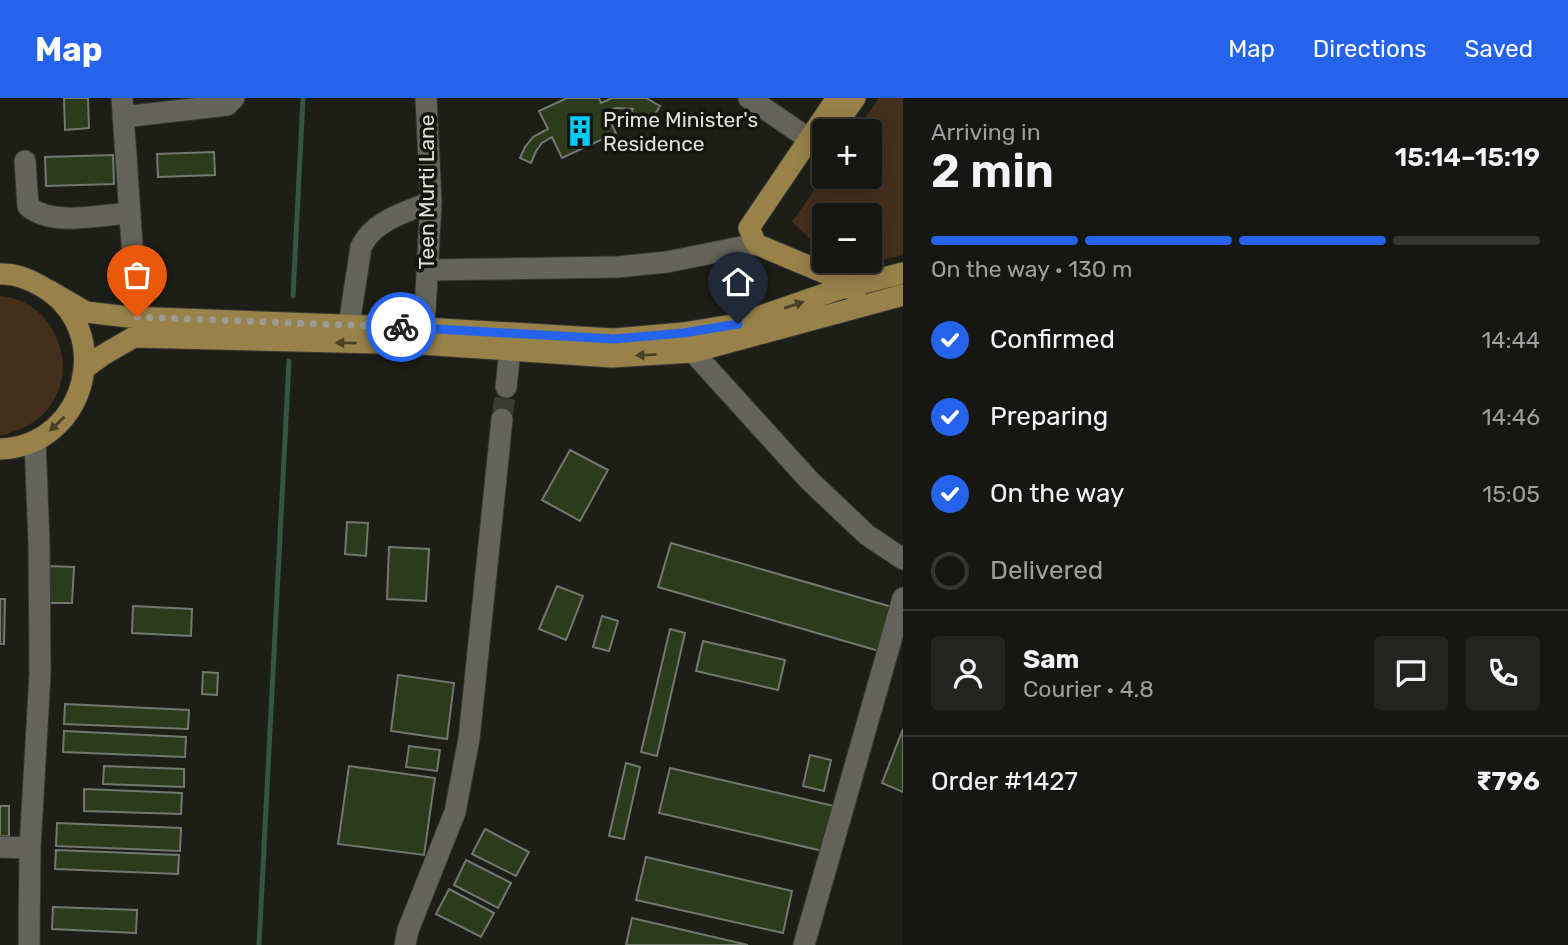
<!DOCTYPE html>
<html lang="en">
<head>
<meta charset="utf-8">
<style>
	body { margin:0; font-family:Rubik,sans-serif; background:#232320; color:#f1f3f6; height:100vh; display:flex; flex-direction:column; font-size:26px; white-space:nowrap }
	* { box-sizing:border-box; margin:0 }
	p { font-size:23px; color:#9e9f9f }
	.icon { flex:none; width:38px; height:38px; fill:none; stroke:currentColor; stroke-width:2; stroke-linecap:round; stroke-linejoin:round }
	.map { position:relative; flex:1; overflow:hidden }
	.drawer { display:flex; flex-direction:column; background:#161612; width:665px }
	.drawer>* { flex:none }
	.buttons { position:absolute; left:812px; top:21px; display:grid; gap:14px }
	.buttons a { display:grid; place-items:center; width:70px; height:70px; border-radius:7px; background:#161612; box-shadow:0 4px 18px #0003,0 0 0 2px #353532; font-size:35px }
	.pin { position:absolute; display:grid; place-items:center; width:60px; height:60px; color:#fff; margin:-72px -30px; border-radius:50% 50% 50% 0; rotate:-45deg; box-shadow:0 0 7px #0007 }
	.pin .icon { rotate:45deg }
	.courier { position:absolute; display:grid; place-items:center; width:70px; height:70px; margin:-35px; border:5px solid #2563eb; border-radius:50%; background:#fff; color:#222; box-shadow:0 2px 9px #0007 }
	.overview em { font-style:normal; font-weight:600 }
	.overview div { display:flex; flex-direction:column-reverse }
	.overview { display:flex; align-items:center; justify-content:space-between; height:119px; padding:0 28px }
	h1 { font-size:46px; font-weight:600; line-height:52px }
	.bar { display:grid; grid-template-columns:repeat(4,1fr); gap:10px 7px; align-content:center; height:84px; padding:0 28px }
	.bar i { height:9px; border-radius:5px; background:#353532 }
	.bar .active { background:#2563eb }
	.bar p { grid-column:span 4 }
	.line { display:flex; align-items:center; gap:18px; padding:0 28px; border-top:2px solid #353532 }
	.line div { flex:1 }
	.round { display:grid; place-items:center; flex:none; width:74px; height:74px; border-radius:7px; background:#232320 }
	ol { padding:0 28px; list-style:none }
	li { display:flex; align-items:center; gap:21px; height:77px }
	li p { margin-inline-start:auto }
	li .icon { padding:7px; border-radius:50%; background:#2563eb; color:#fff; stroke-width:4 }
	li:last-child { color:#9e9f9f }
	li i { width:38px; height:38px; border:4px solid #353532; border-radius:50% }
	header { display:flex; align-items:center; gap:42px; box-sizing:border-box; height:98px; padding:0 35px; background:#2563eb; color:#fff }
	header strong { font-size:33px }
	nav { display:flex; gap:38px; margin-inline-start:auto; font-size:24px }
	main { display:flex; flex:1; min-height:0 }
	.map>svg:first-child { display:block }
	.green { fill:#432f1c }
	.lines { fill:none; stroke-linecap:round; stroke-linejoin:round }
	.stream { stroke:#355740; stroke-width:5 }
	.building { fill:#2b3b1c; stroke:#727770; stroke-width:2 }
	.minor-tunnel { stroke:#3b3b35; stroke-width:21; stroke-dasharray:21 10; stroke-linecap:butt }
	.minor-casing { stroke:#383833; stroke-width:23 }
	.major-casing { stroke:#383833; stroke-width:23 }
	.minor { stroke:#64645c; stroke-width:21 }
	.major { stroke:#98824a; stroke-width:21 }
	.oneway { fill:#494127 }
	.done { stroke:#9c9c97; stroke-width:7; stroke-dasharray:0 12.6 }
	.route { stroke:#2563eb; stroke-width:9 }
	.labels { text-anchor:middle; dominant-baseline:central; stroke-width:7; stroke-linejoin:round; paint-order:stroke }
	.poi-label { font-size:21px; fill:#e0e0db; stroke:#15150f; text-anchor:start }
	.street-label { font-size:21px; fill:#e0e0db; stroke:#15150f }
</style>
</head>
<body>
<header>
<strong>Map</strong>
<nav><a>Map</a><a>Directions</a><a>Saved</a></nav>
</header>
<main>
<div class="map">
<svg width="903" height="847" viewBox="0 0 903 847">
	<rect width="100%" height="100%" fill="#1e1e18"/>
	<path class="green" d="M879,0H903V157L843,172L833,163H870V117H824V155L792,124L824,78L870,79V33H856Z
		M0,198C55,202 83,272 46,313C35,326 19,332 4,337H0Z"/>
	<g class="lines">
		<path class="stream" d="M293,198L303,0
			M259,847L289,263"/>
	</g>
	<path class="building" d="M64,0H88L89,30L65,32Z
		M567,0H599L601,5L612,0H646L660,8L649,26L631,15L633,11L615,10L606,15L616,35L562,60L552,39L542,45L536,53L531,65L520,60L525,49L533,39L548,31L539,13Z
		M214,54L215,77L158,79L157,56Z
		M113,57L114,86L46,88L45,59Z
		M570,352L608,372L580,423L542,402Z
		M347,424L368,425L366,458L345,456Z
		M671,445L892,509L879,553L658,489Z
		M389,449L429,451L426,503L387,501Z
		M46,468L74,469L72,505H44Z
		M557,488L583,498L566,542L539,531Z
		M0,501H5L4,546H0Z
		M133,508L192,511L191,538L132,535Z
		M602,518L618,523L609,553L593,549Z
		M670,531L685,535L657,658L641,654Z
		M703,543L785,562L778,592L696,573Z
		M203,574L218,575L217,597L202,596Z
		M398,577L454,585L447,641L391,633Z
		M65,606L189,612L188,631L64,626Z
		M903,631V694L882,685Z
		M64,633L186,639L185,659L63,654Z
		M409,648L440,652L437,673L406,669Z
		M810,657L831,662L824,693L803,688Z
		M626,665L640,669L624,741L609,738Z
		M104,668L184,671V689L103,686Z
		M349,668L435,680L424,757L338,746Z
		M670,670L834,708L823,753L659,715Z
		M84,691L182,695L181,716L84,713Z
		M0,708H9V738H0Z
		M57,725L181,730L180,753L56,748Z
		M485,731L529,754L516,778L472,756Z
		M56,752L179,757L178,776L55,771Z
		M646,759L792,793L783,835L636,802Z
		M466,762L511,785L498,810L454,787Z
		M449,791L494,815L481,839L436,816Z
		M53,809L137,812L136,835L52,831Z
		M632,820L748,847H626Z"/>
	<g class="lines">
		<path class="minor-tunnel" d="M502,321L506,289"/>
		<defs>
			<path id="minor" d="M122,0L137,219
				M749,0L809,41
				M123,19L227,7L234,0
				M25,63L28,108C52,129 99,117 130,115
				M427,172L617,169L667,164L756,146
				M349,227L361,149C373,123 405,114 431,104
				M424,230L431,104L426,0
				M693,254L809,382L867,437L903,461
				M506,289L510,252
				M0,749L30,750
				M29,847L30,750L40,576L39,444L35,343
				M405,847L408,832L455,714L469,641L502,321
				M804,847L903,500"/>
			<path id="major" d="M837,0L749,130L756,146L832,178L855,193
				M832,33L855,0
				M0,176C14,175 29,181 41,188C117,231 87,348 0,351
				M50,193L86,214L129,219L424,230L614,241L683,235L738,226L836,192L903,175
				M85,270L103,257L134,239L420,246L612,259L693,254L903,197"/>
		</defs>
		<use href="#minor" class="minor-casing"/>
		<use href="#major" class="major-casing"/>
		<use href="#minor" class="minor"/>
		<use href="#major" class="major"/>
	</g>
	<defs><path id="oneway-solid" d="M-6-.8H1V-3.2L6.5 0L1 3.2V.8H-6Z" transform="scale(1.75)"/></defs>
	<g class="oneway">
		<use href="#oneway-solid" transform="translate(794 207) rotate(-19)"/>
		<use href="#oneway-solid" transform="translate(346 245) rotate(-179)"/>
		<use href="#oneway-solid" transform="translate(646 257) rotate(177)"/>
		<use href="#oneway-solid" transform="translate(57 326) rotate(137)"/>
	</g>
	<g class="lines">
		<path class="done" d="M137,219L401,229"/>
		<path class="route" d="M401,229L614,241L683,235L738,226"/>
	</g>
	<defs>
		<symbol id="building-bare" viewBox="-9 -9 18 18"><path d="M-4-6H4V6H1V3H-1V6H-4ZM-2.5-4.3h1.7v1.8h-1.7ZM.8-4.3h1.7v1.8H.8ZM-2.5-1h1.7V.8h-1.7ZM.8-1h1.7V.8H.8Z" fill="#03cbf9" stroke="#15150f" stroke-width="2.5" paint-order="stroke"/></symbol>
	</defs>
	<g fill-rule="evenodd">
		<use href="#building-bare" x="558" y="11" width="44" height="44"/>
	</g>
	<g class="labels">
		<g class="poi-label">
			<text x="603" y="21">Prime Minister's<tspan x="603" dy="24">Residence</tspan></text>
		</g>
		<g class="street-label">
			<text transform="translate(426 94) rotate(-90)">Teen Murti Lane</text>
		</g>
	</g>
</svg>
<div class="buttons">
<a>+</a>
<a>−</a>
</div>
<div class="pin" style="left:137px;top:219px;background:#ea580c"><svg class="icon" aria-label="bag" viewBox="0 0 24 24"><path d="M5 8h14l-1 12H6zM9 8a3 3 0 0 1 6 0"/></svg></div>
<div class="pin" style="left:738px;top:226px;background:#1f2937"><svg class="icon" aria-label="home" viewBox="0 0 24 24"><path d="M3 11l9-7 9 7M6 9v11h12V9"/></svg></div>
<div class="courier" style="left:401px;top:229px"><svg class="icon" aria-label="bike" viewBox="0 0 24 24"><circle cx="6" cy="16" r="4"/><circle cx="18" cy="16" r="4"/><path d="M6 16l4-8h5l3 8M10 8l3 8H6M13 5h3"/></svg></div>
</div>
<section class="drawer">
<div class="overview"><div><h1>2 min</h1><p>Arriving in</p></div><em>15:14–15:19</em></div>
<div class="bar"><i class="active"></i><i class="active"></i><i class="active"></i><i></i><p>On the way · 130 m</p></div>
<ol>
<li><svg class="icon" aria-label="check" viewBox="0 0 24 24"><path d="M5 12l5 5 9-10"/></svg>Confirmed<p>14:44</p></li>
<li><svg class="icon" aria-label="check" viewBox="0 0 24 24"><path d="M5 12l5 5 9-10"/></svg>Preparing<p>14:46</p></li>
<li><svg class="icon" aria-label="check" viewBox="0 0 24 24"><path d="M5 12l5 5 9-10"/></svg>On the way<p>15:05</p></li>
<li><i></i>Delivered</li>
</ol>
<div class="line" style="height:126px"><a class="round"><svg class="icon" aria-label="person" viewBox="0 0 24 24"><circle cx="12" cy="8" r="4"/><path d="M4 21q1-7 8-7t8 7"/></svg></a><div><b>Sam</b><p>Courier · 4.8</p></div><a class="round"><svg class="icon" aria-label="chat" viewBox="0 0 24 24"><path d="M4 5h16v11H9l-5 4z"/></svg></a><a class="round"><svg class="icon" aria-label="phone" viewBox="0 0 24 24"><path d="M5 4h4l2 5-3 2q2 4 5 5l2-3 5 2v4C11 20 4 13 5 4z"/></svg></a></div>
<div class="line" style="height:91px"><div>Order #1427</div><b>₹796</b></div>
</section>
</main>
</body>
</html>
